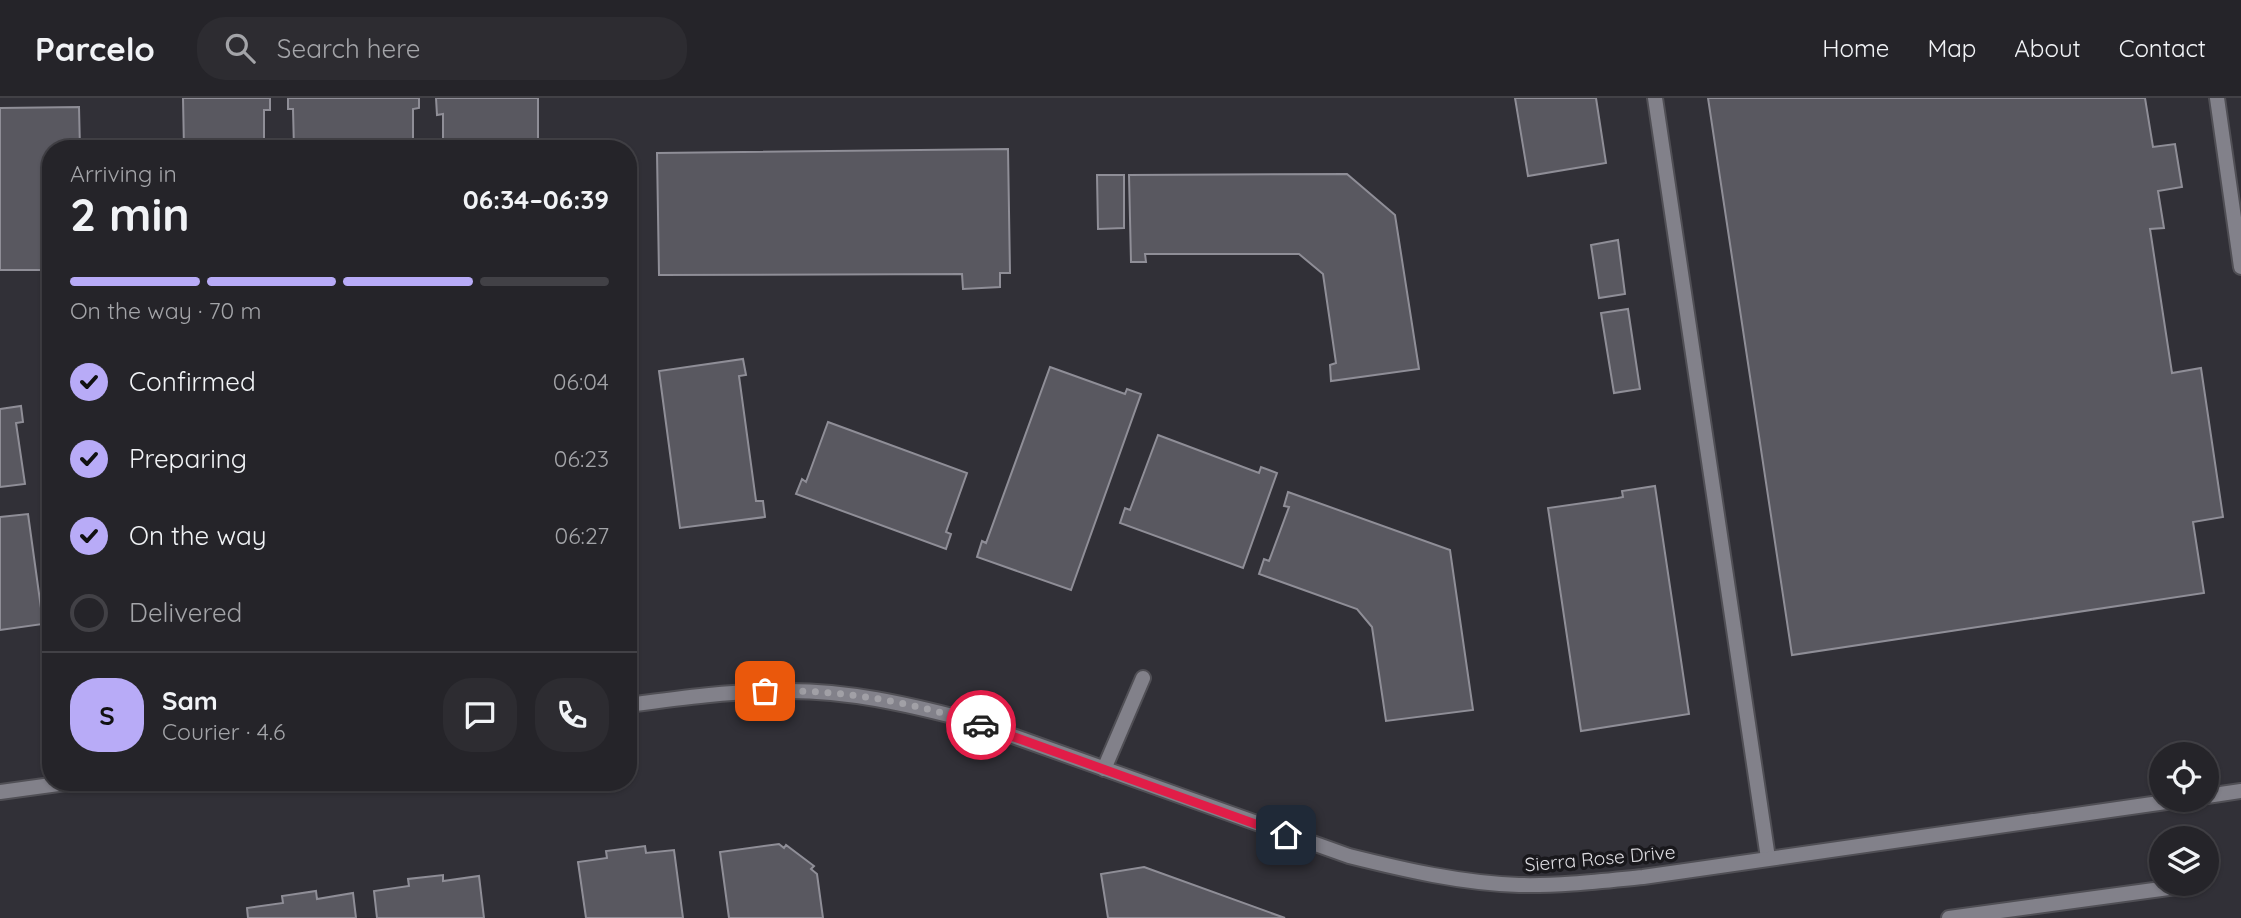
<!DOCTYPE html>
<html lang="en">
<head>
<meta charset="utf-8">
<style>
	body { margin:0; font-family:Quicksand,sans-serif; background:#2d2c31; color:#f1f3f6; height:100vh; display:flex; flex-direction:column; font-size:26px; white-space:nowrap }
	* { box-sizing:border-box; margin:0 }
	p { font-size:23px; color:#a3a4a8 }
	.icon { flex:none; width:38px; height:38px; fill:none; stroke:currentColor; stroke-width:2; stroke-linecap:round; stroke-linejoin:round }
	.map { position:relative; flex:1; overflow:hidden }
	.sheet { position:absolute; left:42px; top:42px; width:595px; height:651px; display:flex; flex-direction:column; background:#252429; border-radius:28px; box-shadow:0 2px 5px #0004,0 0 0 2px #424146 }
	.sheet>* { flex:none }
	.controls { position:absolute; left:2149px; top:644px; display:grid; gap:14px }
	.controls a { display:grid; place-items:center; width:70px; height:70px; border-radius:50%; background:#252429; box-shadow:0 2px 5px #0004,0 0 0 2px #424146; font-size:35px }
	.pin { position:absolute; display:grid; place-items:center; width:60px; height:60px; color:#fff; margin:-30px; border-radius:14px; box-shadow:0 4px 10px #0006 }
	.courier { position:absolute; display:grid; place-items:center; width:70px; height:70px; margin:-35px; border:5px solid #e11d48; border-radius:50%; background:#fff; color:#222; box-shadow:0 2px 9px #0007 }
	.head em { font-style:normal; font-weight:800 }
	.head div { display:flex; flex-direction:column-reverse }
	.head { display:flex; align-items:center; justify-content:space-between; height:119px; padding:0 28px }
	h1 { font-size:46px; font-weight:800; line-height:52px }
	.bar { display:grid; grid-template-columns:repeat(4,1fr); gap:10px 7px; align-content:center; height:84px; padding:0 28px }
	.bar i { height:9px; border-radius:5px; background:#424146 }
	.bar .active { background:#b8abf7 }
	.bar p { grid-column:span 4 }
	.line { display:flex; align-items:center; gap:18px; padding:0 28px; border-top:2px solid #424146 }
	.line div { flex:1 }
	.round { display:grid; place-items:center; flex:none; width:74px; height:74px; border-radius:28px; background:#2d2c31 }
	ol { padding:0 28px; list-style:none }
	li { display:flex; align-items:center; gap:21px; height:77px }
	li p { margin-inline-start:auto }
	li .icon { padding:7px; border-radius:50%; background:#b8abf7; color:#111; stroke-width:4 }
	li:last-child { color:#a3a4a8 }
	li i { width:38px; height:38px; border:4px solid #424146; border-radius:50% }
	header { display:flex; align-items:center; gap:42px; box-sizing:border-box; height:98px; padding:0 35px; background:#252429; border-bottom:2px solid #424146 }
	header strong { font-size:33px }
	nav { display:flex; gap:38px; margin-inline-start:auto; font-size:24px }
	.search { width:490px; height:63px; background:#2d2c31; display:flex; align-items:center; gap:18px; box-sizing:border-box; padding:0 24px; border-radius:28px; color:#a3a4a8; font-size:26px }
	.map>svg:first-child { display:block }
	.building { fill:#595860; stroke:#8f8e97; stroke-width:2 }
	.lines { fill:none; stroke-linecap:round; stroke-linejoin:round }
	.service-casing { stroke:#504f55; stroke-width:18 }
	.tertiary-casing { stroke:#504f55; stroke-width:18 }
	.service { stroke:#82818a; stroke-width:14 }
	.tertiary { stroke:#82818a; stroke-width:14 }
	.done { stroke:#a1a0a6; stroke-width:7; stroke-dasharray:0 12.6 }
	.route { stroke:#e11d48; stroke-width:9 }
	.labels { text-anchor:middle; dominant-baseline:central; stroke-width:7; stroke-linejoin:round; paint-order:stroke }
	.street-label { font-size:19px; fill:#dedde2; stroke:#19181c }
</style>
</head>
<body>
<header>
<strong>Parcelo</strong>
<div class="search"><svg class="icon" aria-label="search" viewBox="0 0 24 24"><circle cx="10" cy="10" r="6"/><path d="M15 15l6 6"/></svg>Search here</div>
<nav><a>Home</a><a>Map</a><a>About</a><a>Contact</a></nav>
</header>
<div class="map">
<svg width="2241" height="820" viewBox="0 0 2241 820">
	<rect width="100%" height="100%" fill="#313037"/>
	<path class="building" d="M183,0H270V12H264V51H184Z
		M288,0H419V10L413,11V51H294L293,11H288Z
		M436,0H538V51H443V16L437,17Z
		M1515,0H1596L1606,65L1528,78Z
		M1708,0H2145L2153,49L2175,46L2182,89L2158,93L2164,130L2150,131L2172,275L2201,270L2223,419L2193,424L2204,495L1792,557Z
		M79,9L80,51H51V172H0V10Z
		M1008,51L1010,175H1000V189L963,191L962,176L659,177L657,55Z
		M1347,76L1395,117L1419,271L1331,283L1330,267L1336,265L1323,176L1299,156H1145L1146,164H1131L1129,77Z
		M1097,77H1124V130L1098,131Z
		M1618,142L1625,196L1599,200L1591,147Z
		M1628,211L1640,291L1614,295L1601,215Z
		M743,261L746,277L739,278L756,403H763L765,419L680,430L659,273Z
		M1050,269L1125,296L1127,291L1141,296L1071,492L977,459L982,443L986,445Z
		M21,308L23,324L16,325L25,386L0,389V311Z
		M51,308V368L43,309Z
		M828,324L967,375L946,434L951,436L946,451L796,396L802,381L806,384Z
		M1158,337L1259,375L1261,369L1277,375L1243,470L1120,425L1125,410L1130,412Z
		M1655,388L1689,616L1581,633L1548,410L1618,400L1623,399L1622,393Z
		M1288,394L1450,452L1473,612L1386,623L1372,529L1357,511L1259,476L1264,461L1269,463L1289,409L1284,408Z
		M28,416L41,510L48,509L50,525L0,532V419Z
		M779,746L784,750L786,747L814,768L811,771L817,776L823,820H729L720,754Z
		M645,748L646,755L674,752L683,820H586L578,764L607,760L606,753Z
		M1144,769L1285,820H1108L1101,776Z
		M443,777V783L479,778L484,820H377L374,793L409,788L408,781Z
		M316,793L317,801L353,795L356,820H248L247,810L283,805L282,798Z"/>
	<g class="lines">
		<defs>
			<path id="service" d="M1655,0L1768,760
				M2217,0L2241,169
				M1104,671L1143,580
				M1949,820L2198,786"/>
			<path id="tertiary" d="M628,607C680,600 731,593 783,593C846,592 907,606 968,622L1349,758C1405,772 1461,785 1519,787C1561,788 1602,783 1643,779L2180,702
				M0,694L73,684
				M2207,698L2241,693"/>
		</defs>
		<use href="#service" class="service-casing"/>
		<use href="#tertiary" class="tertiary-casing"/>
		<use href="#service" class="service"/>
		<use href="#tertiary" class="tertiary"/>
	</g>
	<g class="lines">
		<path class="done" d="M765,593C837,591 912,603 981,627"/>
		<path class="route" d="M981,627L1286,737"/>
	</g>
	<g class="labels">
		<g class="street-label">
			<text transform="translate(1600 760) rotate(-5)">Sierra Rose Drive</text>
		</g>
	</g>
</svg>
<div class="controls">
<a><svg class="icon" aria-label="locate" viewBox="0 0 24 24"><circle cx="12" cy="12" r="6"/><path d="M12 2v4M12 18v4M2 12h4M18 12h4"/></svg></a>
<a><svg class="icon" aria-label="layers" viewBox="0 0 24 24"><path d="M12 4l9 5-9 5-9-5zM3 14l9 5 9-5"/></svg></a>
</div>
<div class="pin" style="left:765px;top:593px;background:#ea580c"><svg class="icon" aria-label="bag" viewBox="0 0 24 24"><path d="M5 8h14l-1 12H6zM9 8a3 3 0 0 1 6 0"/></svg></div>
<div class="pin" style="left:1286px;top:737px;background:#1f2937"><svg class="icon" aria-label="home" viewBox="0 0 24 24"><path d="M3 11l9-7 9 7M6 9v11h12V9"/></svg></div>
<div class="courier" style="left:981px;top:627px"><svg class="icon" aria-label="car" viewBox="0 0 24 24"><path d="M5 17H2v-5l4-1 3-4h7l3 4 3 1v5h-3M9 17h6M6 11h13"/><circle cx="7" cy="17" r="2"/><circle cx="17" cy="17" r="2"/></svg></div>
<section class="sheet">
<div class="head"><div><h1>2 min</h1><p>Arriving in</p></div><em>06:34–06:39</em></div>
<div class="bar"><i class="active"></i><i class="active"></i><i class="active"></i><i></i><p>On the way · 70 m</p></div>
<ol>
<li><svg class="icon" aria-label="check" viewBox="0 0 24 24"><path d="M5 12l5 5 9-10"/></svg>Confirmed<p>06:04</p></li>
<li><svg class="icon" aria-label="check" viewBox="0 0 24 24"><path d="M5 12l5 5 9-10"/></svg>Preparing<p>06:23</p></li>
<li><svg class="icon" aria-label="check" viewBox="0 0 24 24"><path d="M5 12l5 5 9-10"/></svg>On the way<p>06:27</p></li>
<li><i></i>Delivered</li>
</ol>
<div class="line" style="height:126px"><b class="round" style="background:#b8abf7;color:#111">S</b><div><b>Sam</b><p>Courier · 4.6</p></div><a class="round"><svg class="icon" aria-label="chat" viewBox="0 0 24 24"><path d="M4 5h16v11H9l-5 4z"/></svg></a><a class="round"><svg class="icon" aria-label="phone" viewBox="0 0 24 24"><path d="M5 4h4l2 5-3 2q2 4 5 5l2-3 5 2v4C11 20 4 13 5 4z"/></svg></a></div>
</section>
</div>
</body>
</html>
